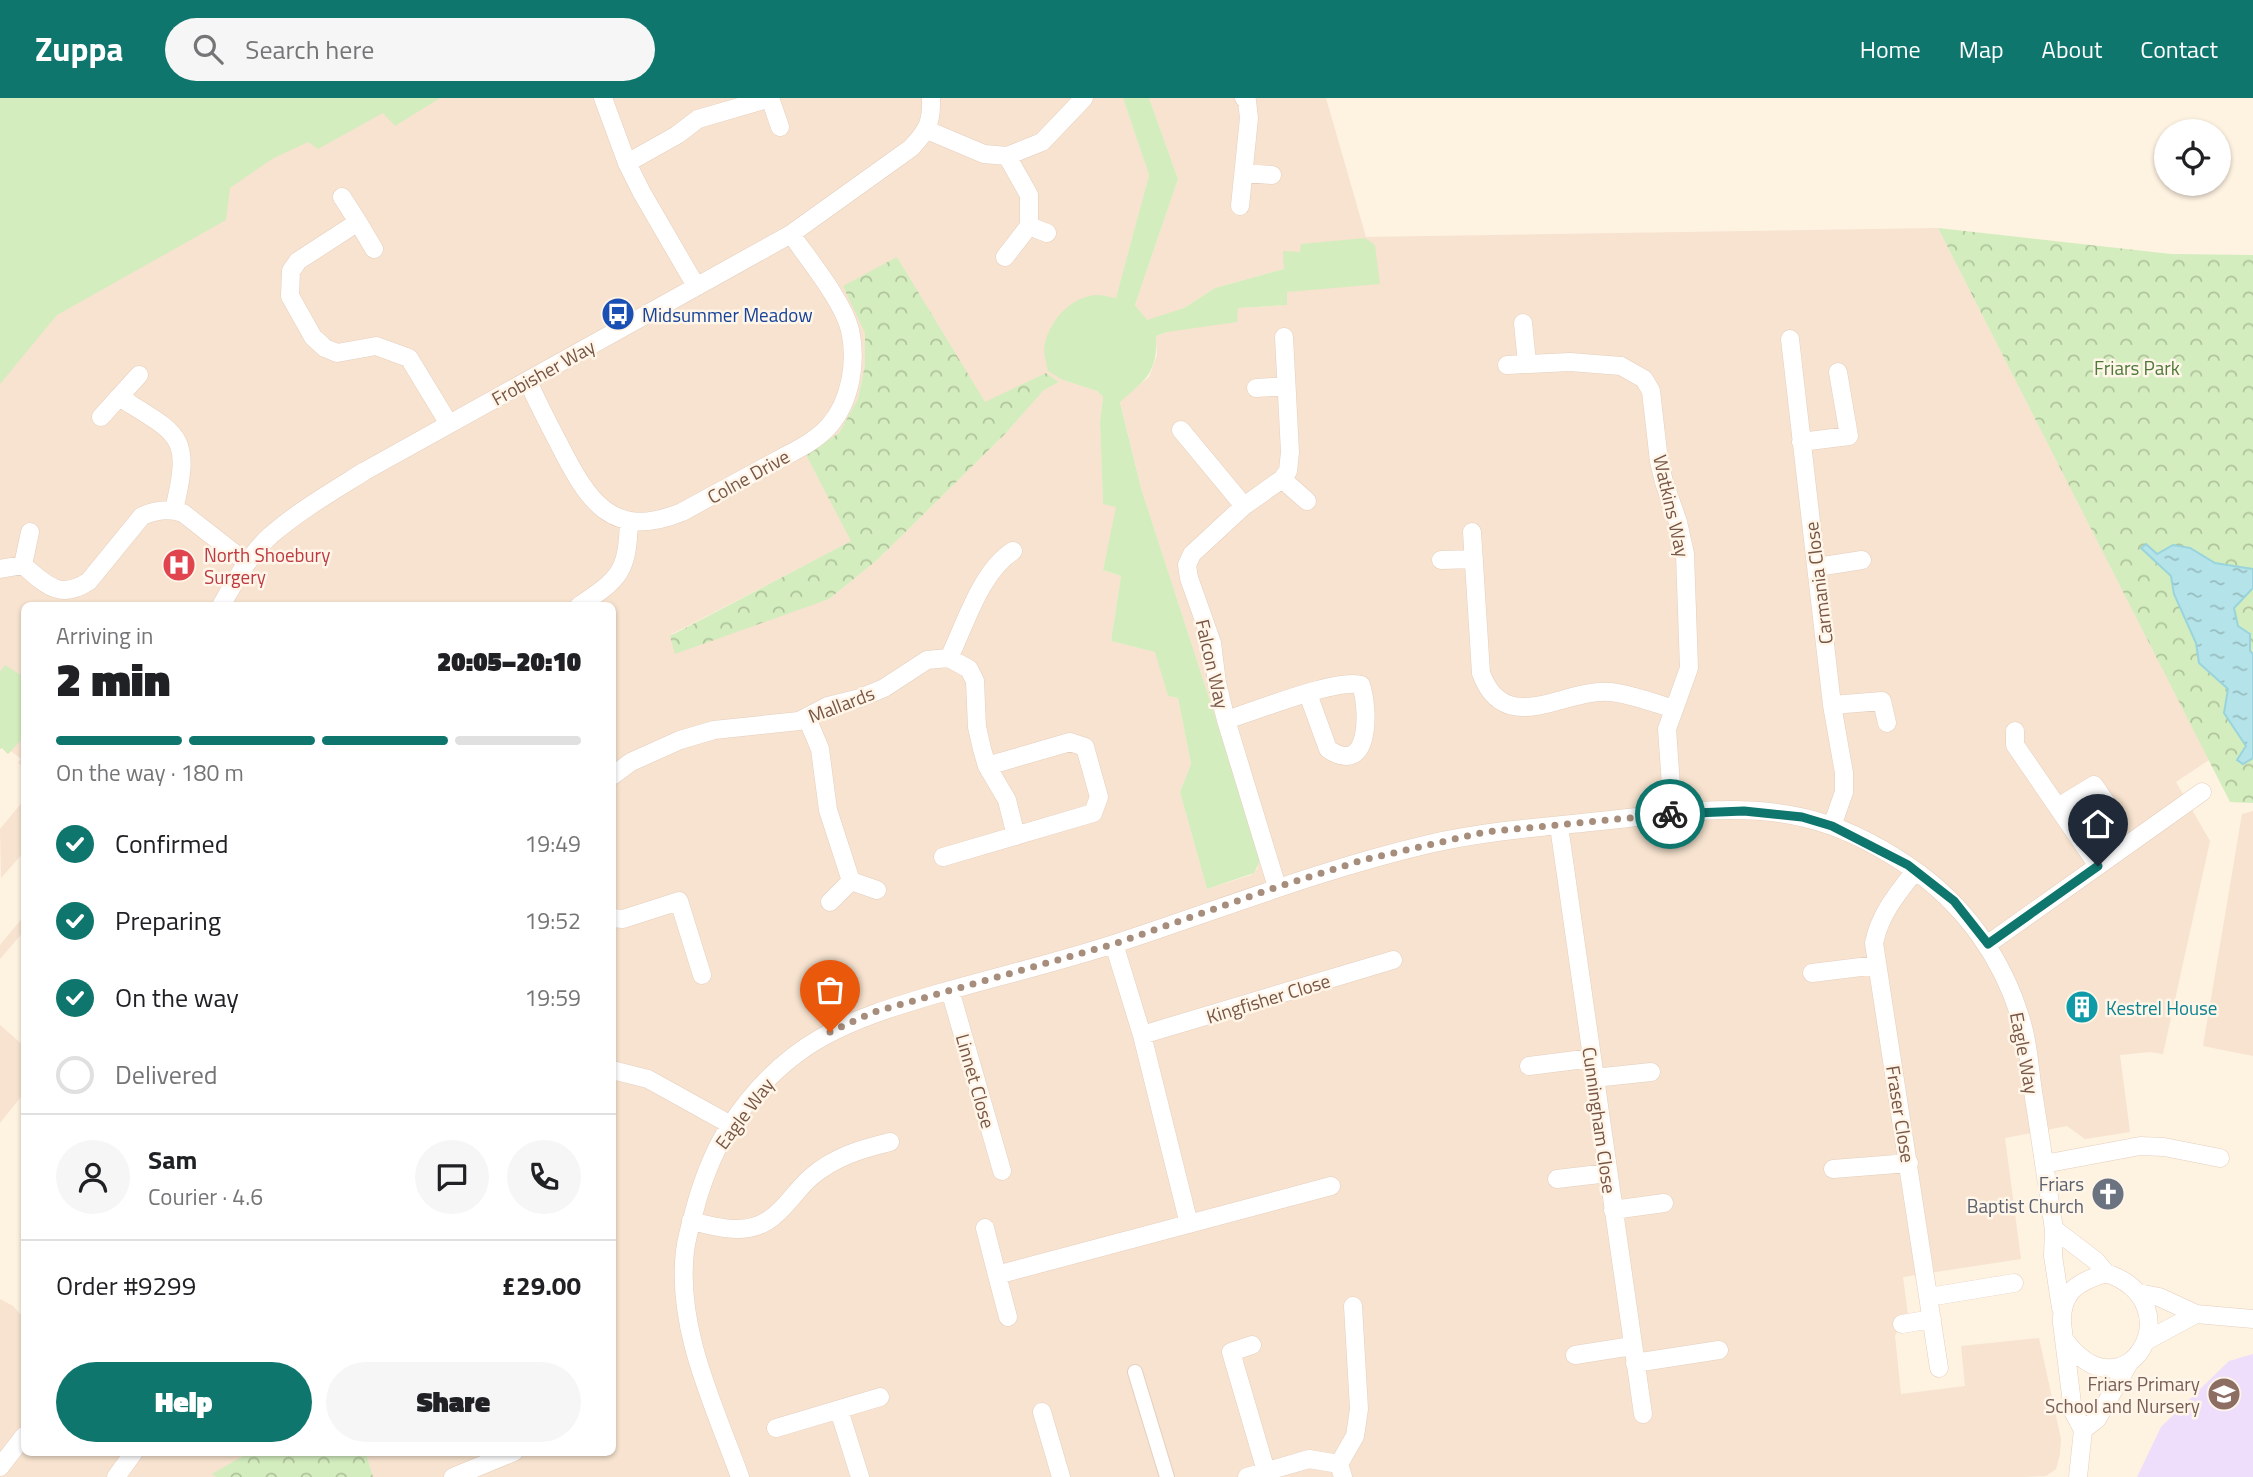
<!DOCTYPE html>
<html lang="en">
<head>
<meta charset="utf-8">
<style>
	body { margin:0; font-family:"Titillium Web",sans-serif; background:#f6f6f6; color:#202124; height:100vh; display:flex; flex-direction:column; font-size:26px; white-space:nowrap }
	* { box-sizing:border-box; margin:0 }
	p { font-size:23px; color:#757577 }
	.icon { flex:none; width:38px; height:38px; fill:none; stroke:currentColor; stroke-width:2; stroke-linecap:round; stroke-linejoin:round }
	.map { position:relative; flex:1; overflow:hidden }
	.panel { position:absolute; left:21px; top:504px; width:595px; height:854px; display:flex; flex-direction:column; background:#fff; border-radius:10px; box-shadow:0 2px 5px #0004 }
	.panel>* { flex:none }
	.fabs { position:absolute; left:2154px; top:21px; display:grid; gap:14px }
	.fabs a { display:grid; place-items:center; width:77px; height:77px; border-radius:50%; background:#fff; box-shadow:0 2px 5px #0004; font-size:35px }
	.pin { position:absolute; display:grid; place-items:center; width:60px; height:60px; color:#fff; margin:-72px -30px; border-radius:50% 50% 50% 0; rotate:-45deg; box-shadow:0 0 7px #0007 }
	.pin .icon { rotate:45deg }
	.courier { position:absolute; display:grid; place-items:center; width:70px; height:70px; margin:-35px; border:5px solid #0f766e; border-radius:50%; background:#fff; color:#222; box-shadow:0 2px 9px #0007 }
	.head em { font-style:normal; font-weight:800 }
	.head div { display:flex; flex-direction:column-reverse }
	.head { display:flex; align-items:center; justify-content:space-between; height:119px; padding:0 35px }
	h1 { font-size:46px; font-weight:800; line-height:52px }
	.bar { display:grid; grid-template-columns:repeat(4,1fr); gap:10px 7px; align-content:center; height:84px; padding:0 35px }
	.bar i { height:9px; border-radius:5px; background:#e0e0e0 }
	.bar .active { background:#0f766e }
	.bar p { grid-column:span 4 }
	.line { display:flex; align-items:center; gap:18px; padding:0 35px; border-top:2px solid #e0e0e0 }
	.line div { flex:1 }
	.round { display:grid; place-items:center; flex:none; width:74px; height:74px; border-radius:37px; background:#f6f6f6 }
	ol { padding:0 35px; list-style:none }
	li { display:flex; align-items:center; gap:21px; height:77px }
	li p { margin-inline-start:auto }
	li .icon { padding:7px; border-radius:50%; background:#0f766e; color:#fff; stroke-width:4 }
	li:last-child { color:#757577 }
	li i { width:38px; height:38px; border:4px solid #e0e0e0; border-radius:50% }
	.action { display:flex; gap:14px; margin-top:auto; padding:14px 35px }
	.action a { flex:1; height:80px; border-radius:42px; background:#0f766e; color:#fff; font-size:28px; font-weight:800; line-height:80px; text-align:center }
	.action a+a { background:#f6f6f6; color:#202124 }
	header { display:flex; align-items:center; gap:42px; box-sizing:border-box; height:98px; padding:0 35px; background:#0f766e; color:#fff }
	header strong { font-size:33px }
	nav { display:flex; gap:38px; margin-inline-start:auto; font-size:24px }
	.search { width:490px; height:63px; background:#f6f6f6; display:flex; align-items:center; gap:18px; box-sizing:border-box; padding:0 24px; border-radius:38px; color:#757577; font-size:26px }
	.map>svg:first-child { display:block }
	.residential { fill:#f7e3cf; fill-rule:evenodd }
	.education { fill:#efdefb }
	.green { fill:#d3edbe }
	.forest { fill:url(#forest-crowns) }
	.water { fill:url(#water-ripples); stroke:#99d4dc; stroke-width:2 }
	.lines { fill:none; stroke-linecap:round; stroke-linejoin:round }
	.pedestrian-casing { stroke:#e5cfbe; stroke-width:16 }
	.minor-casing { stroke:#e5cfbe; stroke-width:19 }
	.pedestrian { stroke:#fff; stroke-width:14 }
	.minor { stroke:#fff; stroke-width:18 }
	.done { stroke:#a78d7c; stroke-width:7; stroke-dasharray:0 12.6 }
	.route { stroke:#0f766e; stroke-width:9 }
	.labels { text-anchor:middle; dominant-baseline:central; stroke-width:5; stroke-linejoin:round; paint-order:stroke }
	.transit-label { font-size:19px; fill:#164399; stroke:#fff6e9; text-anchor:start }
	.park-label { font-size:19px; fill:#4e793a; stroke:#fff6e9 }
	.street-label { font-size:19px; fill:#785645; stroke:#fff6e9 }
	.health-label { font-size:19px; fill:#be3a42; stroke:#fff6e9; text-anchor:start }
	.culture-label { font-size:19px; fill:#0d838f; stroke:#fff6e9; text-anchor:start }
	.worship-label { font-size:19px; fill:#5b616d; stroke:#fff6e9; text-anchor:end }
	.education-label { font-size:19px; fill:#785e54; stroke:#fff6e9; text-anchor:end }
</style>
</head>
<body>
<header>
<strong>Zuppa</strong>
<div class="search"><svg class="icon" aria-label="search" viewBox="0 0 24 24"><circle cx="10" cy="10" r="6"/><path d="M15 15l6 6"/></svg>Search here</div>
<nav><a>Home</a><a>Map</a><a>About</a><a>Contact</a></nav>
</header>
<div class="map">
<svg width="2253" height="1379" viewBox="0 0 2253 1379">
	<defs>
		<pattern id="forest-crowns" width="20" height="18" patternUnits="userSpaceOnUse" patternTransform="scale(1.75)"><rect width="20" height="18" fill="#d3edbe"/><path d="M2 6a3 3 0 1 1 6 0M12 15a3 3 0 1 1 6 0" fill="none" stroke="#b0c39c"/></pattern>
		<pattern id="water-ripples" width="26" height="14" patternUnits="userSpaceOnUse" patternTransform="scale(1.75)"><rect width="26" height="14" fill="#b4e4ea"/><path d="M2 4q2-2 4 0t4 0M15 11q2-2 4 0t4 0" fill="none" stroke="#97bcbf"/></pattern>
	</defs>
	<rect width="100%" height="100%" fill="#fef2e1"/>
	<path class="residential" d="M0,0H1123L1149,77L1116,201L1100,197L1063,282L1097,293L1103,299L1100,324L1103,405L1117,408L1103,472L1121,478L1111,543L1156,554L1168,598L1178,600L1191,666L1180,694L1207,791L1251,777L1257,771L1259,765V754L1141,390L1120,303L1149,279L1157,257L1156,238L1237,210L1287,207L1286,194L1301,154L1284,171L1215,190L1184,210L1147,223L1135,207L1178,81L1149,0H1326L1366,139L1938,130L2209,662L2176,684L2210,743L2163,956L2150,954L2120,957L2130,1034L2085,1041L2067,1028L2005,1040L2021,1161L1903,1179L1910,1233L1897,1234L1895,1238L1901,1296L1965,1288L1961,1248L2039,1240L2061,1341L2060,1356L2056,1371L2046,1378L2022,1379H373L366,1355L612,1354V508H24V669L18,665L21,661L11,653L8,656L2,650L0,651ZM897,159L985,305L1046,275L1059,284L1044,292L1004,337L876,463L829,501L670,537L852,443L806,357L839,335L858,302L865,267V235L858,217Z
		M24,702V754L1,780L0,731Z
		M2253,713V958L2203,948L2242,716Z
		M24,818V833L0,861V847Z
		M0,927L24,948V995L0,1025Z
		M0,1201L13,1208L24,1220V1354L248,1355L213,1376L216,1379H0Z"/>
	<path class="education" d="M2253,1256V1379H2137L2161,1329L2229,1263Z"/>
	<path class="green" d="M0,0H440L395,28L383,15L318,51L308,44L272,61L230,90L226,122L57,217L0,286Z
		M1123,0H1149L1178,81L1135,207L1147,222L1184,210L1215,190L1284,171L1283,153L1300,154L1301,146L1365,140L1375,147L1380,186L1287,194V207L1238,210L1237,224L1167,234L1156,238C1158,274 1146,282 1120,304L1141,390L1259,754V765L1254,775L1207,791L1180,694L1191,666L1178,600L1168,598L1155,554L1111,543L1121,478L1103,472L1116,409L1103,406L1100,324L1103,299L1097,293L1063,282L1048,273C1047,266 1044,257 1044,251C1047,224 1072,196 1100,197C1105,197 1111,200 1116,200L1149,77Z
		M5,567L24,579V639L8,656L2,650L0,651V574Z"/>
	<path class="forest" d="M1938,130L2171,156L2253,157V705L2230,704Z
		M897,159L985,304L1046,275L1059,284L1044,292L1004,337L876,463L829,501L675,556L670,538L851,443L806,357L839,335L858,301L865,267V235L843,188Z
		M366,1355L373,1379H216L212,1376L248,1355Z"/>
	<path class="water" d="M2146,446L2157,456L2173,447L2190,450L2215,465L2253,471V490L2234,510L2238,528L2250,536V553L2253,556V660L2243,666L2237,662L2246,648L2224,615L2228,591L2199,565L2196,545L2174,496L2171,478L2141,450Z"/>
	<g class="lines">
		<defs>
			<path id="pedestrian" d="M1135,1274L1167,1379"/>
			<path id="minor" d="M603,0L627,65L642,95L696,188
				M927,32L984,56L1007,58L1042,44L1084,0
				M627,65L677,37L698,21L770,0L780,29
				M1244,75L1272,77
				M342,99L358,124
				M1240,108L1249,20L1247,3L1244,0
				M1029,128L1047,135
				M374,151L358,124L298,163L291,173L290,198L313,239L325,250L337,255L376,248L409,260L449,326
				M1005,159L1029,128V97L1007,58
				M1523,225L1527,265
				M1790,241L1832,607L1844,675V694L1832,728
				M1507,267L1570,264L1621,268L1644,281L1651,293L1659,363L1664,384L1678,424L1685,456L1689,570L1667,631L1673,716
				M528,283C537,304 548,325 559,346C588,403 612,443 682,414C713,397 745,380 776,363C794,353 815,344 829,328C851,303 857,263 850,232C843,203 809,162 791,136
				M1256,290L1286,288
				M119,299L139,277
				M101,319L119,299C180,337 192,337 174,412
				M1181,332L1244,408
				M1801,344L1849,338L1838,274
				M1282,381L1307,403
				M1472,434L1481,575C1505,641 1564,590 1610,594C1631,596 1654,605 1674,611
				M1441,462L1474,461
				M23,467L30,434
				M1817,469L1862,462
				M0,471L23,467C45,486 60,503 89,483L142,418C156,412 169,410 183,415L247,465
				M221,508C235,483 250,456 271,437C300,412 333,393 365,373L791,136L911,50C927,33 932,25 931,0
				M579,508C620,480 627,475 629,424
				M949,560C965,527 981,473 1013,453
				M1832,607L1882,603L1887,625
				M807,620L820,651L828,712L851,783L830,804
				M1226,622C1253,614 1339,579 1361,587C1369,611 1371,680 1328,651L1308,596
				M2015,633V647L2098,768
				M612,678L631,664L680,642L714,632L799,623L828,608L860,600L884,590L927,562L949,560L969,571L975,583L977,629L982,651L987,668L1007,702L1016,738
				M2058,709L2094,687L2118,722
				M1559,728L1643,1316
				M943,759L1093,715L1099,699L1085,649L1070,644L987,668
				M1915,773C1897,796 1880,816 1874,845L1939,1270
				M851,783L877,792
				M1277,789L1226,622L1217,585L1212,545L1189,480L1187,467L1192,456L1244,408L1282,381L1288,373L1290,354L1284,239
				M612,820L623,821L679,803L702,877
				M1114,846L1142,937L1189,1126
				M1988,846L2202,694
				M1812,875L1877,867
				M950,892L1002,1073
				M1142,937L1393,862
				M1529,968L1592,960
				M612,972L648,981L731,1027
				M1594,980L1651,974
				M2044,1066L2140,1048L2164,1049L2220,1060
				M1833,1071L1909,1065
				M1557,1081L1608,1075
				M1613,1112L1664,1105
				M691,1123C720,1130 749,1139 774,1118C788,1107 798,1090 811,1079C834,1059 861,1051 890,1044
				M985,1130L997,1177
				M2054,1131L2096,1163L2106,1175
				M2139,1195L2159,1199L2196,1216L2253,1221
				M1929,1199L2014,1185
				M1008,1219L997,1177L1331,1088
				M1902,1226L1932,1221
				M2064,1241C2125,1325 2196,1205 2106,1175C2078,1184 2061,1193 2062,1225L2073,1313L2083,1332L2078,1379
				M2146,1243L2196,1216
				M1252,1247L1231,1254L1266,1373
				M1575,1257L1632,1248
				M1635,1265L1719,1252
				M839,1312L860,1379
				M1042,1314L1061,1379
				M776,1330L880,1299
				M2083,1332L2097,1321L2129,1265
				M1339,1366L1355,1338L1359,1311L1353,1208
				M0,1369L24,1338
				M116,1379L134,1354
				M453,1379L514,1354
				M740,1379C714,1307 676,1231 685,1153C687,1136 693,1119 697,1103C705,1076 714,1052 730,1028C786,943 847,922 940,895C999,878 1059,864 1117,845C1221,811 1322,771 1429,746C1485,733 1543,729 1601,723C1667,716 1740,704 1805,720C1840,728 1877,747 1907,767C1964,805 2005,862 2023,929C2029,951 2030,976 2034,1000C2041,1043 2047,1087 2054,1131L2053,1158L2061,1210
				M1247,1379L1309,1361L1339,1366L1343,1379"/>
		</defs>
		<use href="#pedestrian" class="pedestrian-casing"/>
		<use href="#minor" class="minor-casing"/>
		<use href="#pedestrian" class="pedestrian"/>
		<use href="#minor" class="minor"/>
	</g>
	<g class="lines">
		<path class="done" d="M830,934L874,914L1114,846L1277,789L1363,762L1485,734L1670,716"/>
		<path class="route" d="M1670,716L1744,713L1802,719L1832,728L1908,767L1954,803L1988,846L2098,768"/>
	</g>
	<defs>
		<symbol id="bus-disc" viewBox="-11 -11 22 22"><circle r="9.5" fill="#1a4fb4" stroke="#fff6e9"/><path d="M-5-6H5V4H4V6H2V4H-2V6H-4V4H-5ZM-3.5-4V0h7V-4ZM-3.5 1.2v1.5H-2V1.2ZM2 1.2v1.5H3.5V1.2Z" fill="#fff"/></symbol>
		<symbol id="hospital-disc" viewBox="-11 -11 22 22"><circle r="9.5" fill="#e0444e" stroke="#fff6e9"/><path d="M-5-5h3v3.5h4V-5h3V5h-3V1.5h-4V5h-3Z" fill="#fff"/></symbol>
		<symbol id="building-disc" viewBox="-11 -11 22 22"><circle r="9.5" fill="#0f9aa8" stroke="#fff6e9"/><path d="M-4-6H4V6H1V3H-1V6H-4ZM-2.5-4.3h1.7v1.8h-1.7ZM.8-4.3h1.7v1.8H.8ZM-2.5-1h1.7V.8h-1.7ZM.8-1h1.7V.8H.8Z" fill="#fff"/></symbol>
		<symbol id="church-disc" viewBox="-11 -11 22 22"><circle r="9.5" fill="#6b7280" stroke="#fff6e9"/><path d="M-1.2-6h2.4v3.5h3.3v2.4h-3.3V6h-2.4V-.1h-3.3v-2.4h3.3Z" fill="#fff"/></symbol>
		<symbol id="school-disc" viewBox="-11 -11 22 22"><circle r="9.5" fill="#8d6e63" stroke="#fff6e9"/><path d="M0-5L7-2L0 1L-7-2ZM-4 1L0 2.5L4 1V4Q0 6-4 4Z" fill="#fff"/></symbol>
	</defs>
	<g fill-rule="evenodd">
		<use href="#bus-disc" x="599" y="197" width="38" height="38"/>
		<use href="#hospital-disc" x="160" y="448" width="38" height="38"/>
		<use href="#building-disc" x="2063" y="890" width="38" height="38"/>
		<use href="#church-disc" x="2089" y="1077" width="38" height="38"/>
		<use href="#school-disc" x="2205" y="1277" width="38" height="38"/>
	</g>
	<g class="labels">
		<g class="transit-label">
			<text x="642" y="216">Midsummer Meadow</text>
		</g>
		<g class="park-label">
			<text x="2137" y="269">Friars Park</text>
		</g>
		<g class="street-label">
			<text transform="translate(543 274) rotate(-29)">Frobisher Way</text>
			<text transform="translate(748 378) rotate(-29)">Colne Drive</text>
			<text transform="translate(1672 408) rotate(77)">Watkins Way</text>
			<text transform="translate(1818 485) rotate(-97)">Carmania Close</text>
			<text transform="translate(1213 566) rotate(77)">Falcon Way</text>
			<text transform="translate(841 606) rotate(-21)">Mallards</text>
			<text transform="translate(1268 900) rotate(-17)">Kingfisher Close</text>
			<text transform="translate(2025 955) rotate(79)">Eagle Way</text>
			<text transform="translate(976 983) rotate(74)">Linnet Close</text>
			<text transform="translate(744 1015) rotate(-53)">Eagle Way</text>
			<text transform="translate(1901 1016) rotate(81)">Fraser Close</text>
			<text transform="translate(1600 1022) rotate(82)">Cunningham Close</text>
		</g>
		<g class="health-label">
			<text x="204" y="456">North Shoebury<tspan x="204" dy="22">Surgery</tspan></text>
		</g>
		<g class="culture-label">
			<text x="2106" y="909">Kestrel House</text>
		</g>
		<g class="worship-label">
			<text x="2084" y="1085">Friars<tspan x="2084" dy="22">Baptist Church</tspan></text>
		</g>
		<g class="education-label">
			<text x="2200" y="1285">Friars Primary<tspan x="2200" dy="22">School and Nursery</tspan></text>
		</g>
	</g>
</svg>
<div class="fabs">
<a><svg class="icon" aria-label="locate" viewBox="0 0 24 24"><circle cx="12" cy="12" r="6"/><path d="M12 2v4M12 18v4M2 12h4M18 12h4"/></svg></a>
</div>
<div class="pin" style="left:830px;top:934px;background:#ea580c"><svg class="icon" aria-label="bag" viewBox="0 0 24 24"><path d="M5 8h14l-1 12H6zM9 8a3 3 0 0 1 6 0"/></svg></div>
<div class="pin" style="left:2098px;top:768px;background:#1f2937"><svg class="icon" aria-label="home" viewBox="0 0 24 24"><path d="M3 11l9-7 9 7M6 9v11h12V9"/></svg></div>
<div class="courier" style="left:1670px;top:716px"><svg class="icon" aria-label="bike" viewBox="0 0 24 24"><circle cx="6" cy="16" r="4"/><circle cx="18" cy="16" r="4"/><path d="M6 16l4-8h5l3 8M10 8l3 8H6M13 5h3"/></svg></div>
<section class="panel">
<div class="head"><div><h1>2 min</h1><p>Arriving in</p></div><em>20:05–20:10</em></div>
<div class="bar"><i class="active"></i><i class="active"></i><i class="active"></i><i></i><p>On the way · 180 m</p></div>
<ol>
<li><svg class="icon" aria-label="check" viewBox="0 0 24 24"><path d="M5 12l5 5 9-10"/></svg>Confirmed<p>19:49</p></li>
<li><svg class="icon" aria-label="check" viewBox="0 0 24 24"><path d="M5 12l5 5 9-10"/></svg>Preparing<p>19:52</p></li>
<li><svg class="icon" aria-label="check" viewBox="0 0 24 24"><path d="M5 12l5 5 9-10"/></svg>On the way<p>19:59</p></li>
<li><i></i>Delivered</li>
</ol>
<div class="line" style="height:126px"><a class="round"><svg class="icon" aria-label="person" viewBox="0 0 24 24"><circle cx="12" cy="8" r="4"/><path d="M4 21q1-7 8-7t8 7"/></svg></a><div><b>Sam</b><p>Courier · 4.6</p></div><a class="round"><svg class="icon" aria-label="chat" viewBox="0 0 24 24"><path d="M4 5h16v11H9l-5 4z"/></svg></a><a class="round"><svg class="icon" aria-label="phone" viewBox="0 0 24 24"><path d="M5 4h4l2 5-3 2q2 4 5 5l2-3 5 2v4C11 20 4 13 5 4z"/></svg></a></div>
<div class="line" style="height:91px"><div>Order #9299</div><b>£29.00</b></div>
<div class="action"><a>Help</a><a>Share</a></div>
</section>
</div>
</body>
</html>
